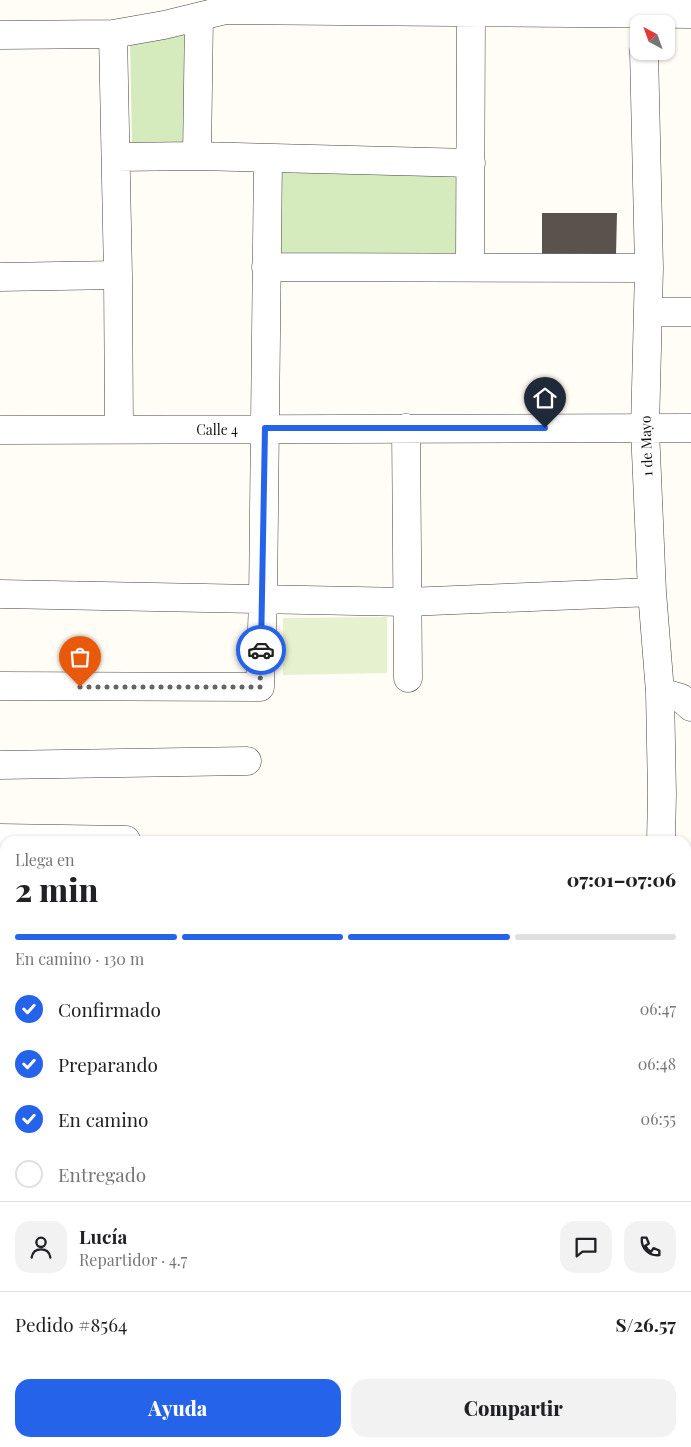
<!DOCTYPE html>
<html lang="es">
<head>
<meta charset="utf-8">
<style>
	body { margin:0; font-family:"Playfair Display",serif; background:#f2f2f2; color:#202124; height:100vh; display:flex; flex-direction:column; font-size:19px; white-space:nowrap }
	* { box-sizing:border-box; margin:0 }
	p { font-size:16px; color:#757577 }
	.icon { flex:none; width:28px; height:28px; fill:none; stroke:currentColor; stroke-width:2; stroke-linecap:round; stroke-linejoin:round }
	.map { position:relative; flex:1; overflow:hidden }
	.sheet { position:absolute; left:0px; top:836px; width:691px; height:611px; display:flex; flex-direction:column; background:#fff; border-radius:15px 15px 0 0; box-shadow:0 1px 4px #0004 }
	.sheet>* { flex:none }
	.needle { width:32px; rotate:319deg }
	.buttons { position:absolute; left:630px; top:15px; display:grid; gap:10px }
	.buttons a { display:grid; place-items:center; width:45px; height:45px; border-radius:10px; background:#fff; box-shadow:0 1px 4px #0004; font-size:25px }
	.pin { position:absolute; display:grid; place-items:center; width:42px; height:42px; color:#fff; margin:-51px -21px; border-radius:50% 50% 50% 0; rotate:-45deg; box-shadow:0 0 5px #0007 }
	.pin .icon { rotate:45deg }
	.courier { position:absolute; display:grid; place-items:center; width:50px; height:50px; margin:-25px; border:4px solid #2563eb; border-radius:50%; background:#fff; color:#222; box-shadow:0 1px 6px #0007 }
	.summary em { font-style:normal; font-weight:800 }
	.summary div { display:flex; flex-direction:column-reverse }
	.summary { display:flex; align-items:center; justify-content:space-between; height:85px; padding:0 15px }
	h1 { font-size:32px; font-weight:800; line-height:38px }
	.bar { display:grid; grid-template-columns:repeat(4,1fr); gap:8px 5px; align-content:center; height:60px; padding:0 15px }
	.bar i { height:6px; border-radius:4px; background:#e0e0e0 }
	.bar .current { background:#2563eb }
	.bar p { grid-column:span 4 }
	.line { display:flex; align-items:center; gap:12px; padding:0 15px; border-top:1px solid #e0e0e0 }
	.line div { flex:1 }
	.round { display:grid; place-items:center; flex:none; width:52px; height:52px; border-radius:15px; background:#f2f2f2 }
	ol { padding:0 15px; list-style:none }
	li { display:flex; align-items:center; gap:15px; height:55px }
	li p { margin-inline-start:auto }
	li .icon { padding:5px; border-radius:50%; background:#2563eb; color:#fff; stroke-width:4 }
	li:last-child { color:#757577 }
	li i { width:28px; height:28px; border:2px solid #e0e0e0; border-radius:50% }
	.cta { display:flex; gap:10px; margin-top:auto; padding:10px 15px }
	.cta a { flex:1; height:58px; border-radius:15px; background:#2563eb; color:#fff; font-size:20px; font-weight:800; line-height:58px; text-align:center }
	.cta a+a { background:#f2f2f2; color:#202124 }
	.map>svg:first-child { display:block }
	.green { fill:#d5ebbd }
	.pitch { fill:#e6f2cf }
	.building { fill:#5a524d }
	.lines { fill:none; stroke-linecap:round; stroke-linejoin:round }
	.minor-casing { stroke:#444; stroke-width:29 }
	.primary-casing { stroke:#222; stroke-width:29 }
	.minor { stroke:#fff; stroke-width:28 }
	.primary { stroke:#f9d66b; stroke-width:28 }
	.done { stroke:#646461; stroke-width:5; stroke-dasharray:0 9 }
	.route { stroke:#2563eb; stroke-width:6 }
	.labels { text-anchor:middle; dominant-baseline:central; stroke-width:5; stroke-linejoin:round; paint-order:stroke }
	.street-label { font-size:14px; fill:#111; stroke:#fff }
</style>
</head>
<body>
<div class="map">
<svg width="691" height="1447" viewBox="0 0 691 1447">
	<rect width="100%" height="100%" fill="#fffdf5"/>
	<path class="green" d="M189,33L191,151L132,143L130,40Z
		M273,166L461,168L462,258L274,257Z
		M691,1405L690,1447H654L658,1443L686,1442V1411Z"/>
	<path class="pitch" d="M387,617V673L283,675V618Z"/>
	<path class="building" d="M542,213H617L616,255L542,254Z
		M0,984L5,988V1006L0,1011Z"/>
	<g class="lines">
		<defs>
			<path id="minor" d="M113,34L118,275L119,429
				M0,35L113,34L164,25L226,10L691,14
				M644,51L649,268L645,429L652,592L660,692L662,794L661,841
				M197,156L199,17
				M116,157L197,156L471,163
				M266,267L649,268
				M470,267L471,12
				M0,277L118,275
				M648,312H691
				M406,428L408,678
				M0,430L691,428
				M0,594L407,602L652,592
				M0,686L260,687L263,600L268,158
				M660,692L681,698L691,707
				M0,765L247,761
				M0,838L126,840
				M686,896L691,900
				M686,1136L691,1130
				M335,1442L340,1447
				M550,1442L556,1447"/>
			<path id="primary" d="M686,1375L691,1369
				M622,1447L626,1442"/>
		</defs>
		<use href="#minor" class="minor-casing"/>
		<use href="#primary" class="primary-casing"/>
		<use href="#minor" class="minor"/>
		<use href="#primary" class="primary"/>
	</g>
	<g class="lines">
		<path class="done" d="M80,687H260L261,650"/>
		<path class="route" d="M261,650L265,428H545"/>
	</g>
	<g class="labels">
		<g class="street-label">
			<text x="217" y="429">Calle 4</text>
			<text transform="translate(646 446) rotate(-92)">1 de Mayo</text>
		</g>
	</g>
</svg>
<div class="buttons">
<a><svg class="needle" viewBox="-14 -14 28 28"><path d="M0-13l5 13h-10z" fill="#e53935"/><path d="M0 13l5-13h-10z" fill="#757577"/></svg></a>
</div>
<div class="pin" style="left:80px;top:687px;background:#ea580c"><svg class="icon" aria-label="bag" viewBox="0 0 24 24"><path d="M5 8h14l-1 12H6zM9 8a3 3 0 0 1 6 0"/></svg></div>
<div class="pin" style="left:545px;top:428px;background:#1f2937"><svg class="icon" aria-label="home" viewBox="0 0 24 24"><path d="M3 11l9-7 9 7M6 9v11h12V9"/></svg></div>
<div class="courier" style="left:261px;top:650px"><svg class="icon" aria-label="car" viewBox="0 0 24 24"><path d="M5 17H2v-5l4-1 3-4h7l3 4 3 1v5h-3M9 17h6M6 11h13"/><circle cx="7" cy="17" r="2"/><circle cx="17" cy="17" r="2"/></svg></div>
<section class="sheet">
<div class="summary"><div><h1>2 min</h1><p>Llega en</p></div><em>07:01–07:06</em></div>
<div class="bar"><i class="current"></i><i class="current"></i><i class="current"></i><i></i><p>En camino · 130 m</p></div>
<ol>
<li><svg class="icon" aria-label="check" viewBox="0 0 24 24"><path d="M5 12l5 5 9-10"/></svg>Confirmado<p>06:47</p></li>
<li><svg class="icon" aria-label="check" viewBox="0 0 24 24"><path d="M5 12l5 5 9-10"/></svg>Preparando<p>06:48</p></li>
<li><svg class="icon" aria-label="check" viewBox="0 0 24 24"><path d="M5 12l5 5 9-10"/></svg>En camino<p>06:55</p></li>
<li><i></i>Entregado</li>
</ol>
<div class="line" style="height:90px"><a class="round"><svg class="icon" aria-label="person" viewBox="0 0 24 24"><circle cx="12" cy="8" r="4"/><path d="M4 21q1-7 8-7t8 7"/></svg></a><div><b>Lucía</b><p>Repartidor · 4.7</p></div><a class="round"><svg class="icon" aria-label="chat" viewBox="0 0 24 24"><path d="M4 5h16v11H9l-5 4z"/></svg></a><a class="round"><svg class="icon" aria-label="phone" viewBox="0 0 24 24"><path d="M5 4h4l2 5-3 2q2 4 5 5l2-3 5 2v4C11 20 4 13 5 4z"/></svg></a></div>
<div class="line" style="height:65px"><div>Pedido #8564</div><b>S/26.57</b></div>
<div class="cta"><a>Ayuda</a><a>Compartir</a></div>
</section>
</div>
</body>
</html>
